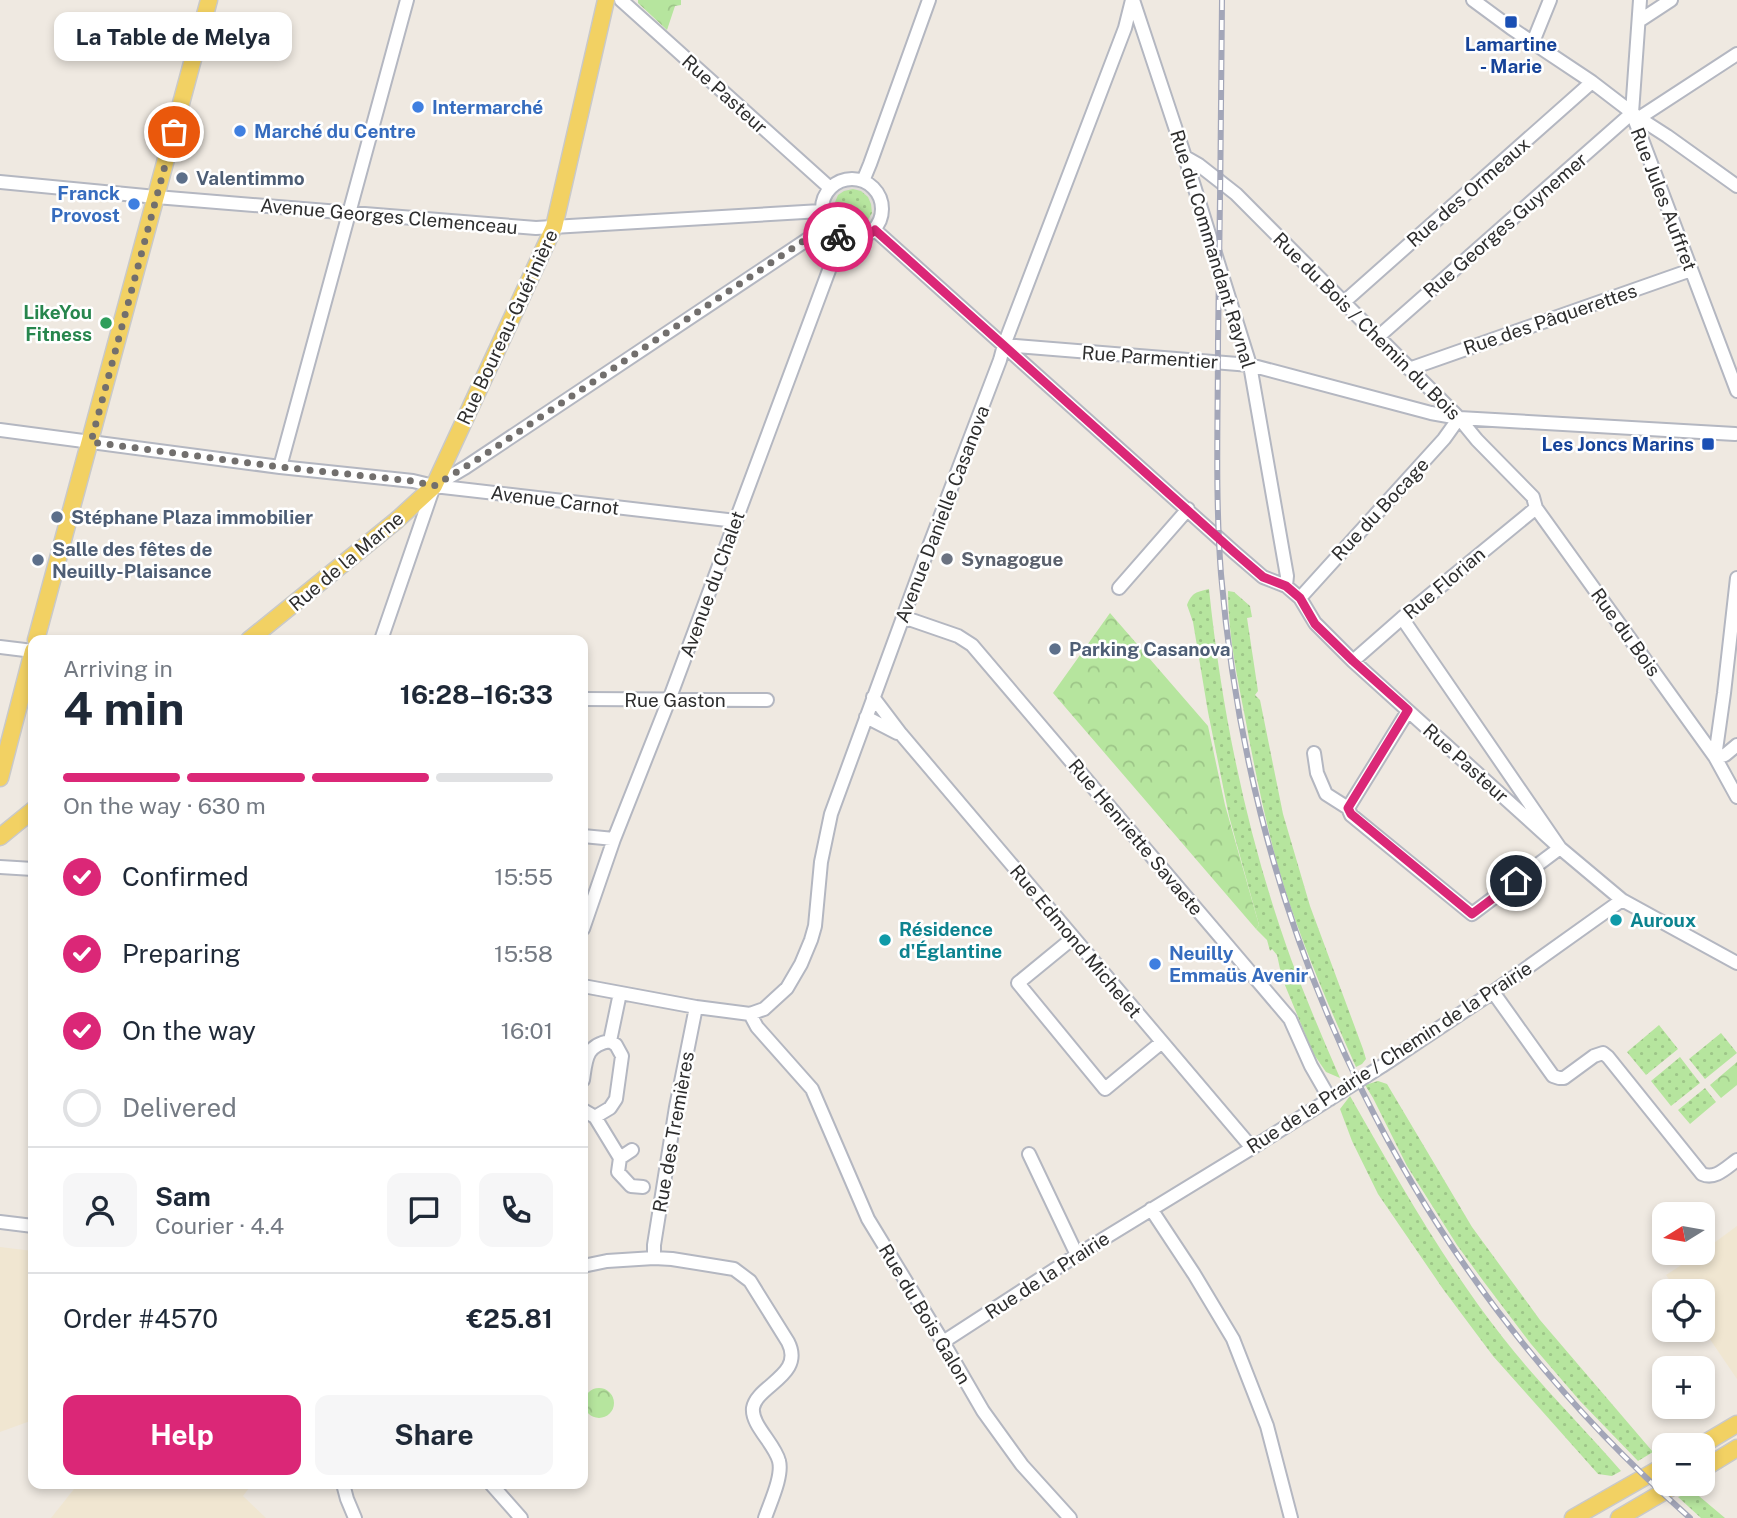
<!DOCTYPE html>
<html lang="en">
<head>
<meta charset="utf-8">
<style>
	body { margin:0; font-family:"Public Sans",sans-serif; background:#f6f6f7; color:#1f2937; height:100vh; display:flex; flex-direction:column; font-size:26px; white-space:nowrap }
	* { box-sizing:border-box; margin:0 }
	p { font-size:23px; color:#747a83 }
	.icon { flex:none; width:38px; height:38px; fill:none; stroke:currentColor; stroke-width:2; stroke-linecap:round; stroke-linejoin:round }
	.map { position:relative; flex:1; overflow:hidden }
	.side { position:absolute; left:28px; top:635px; width:560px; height:854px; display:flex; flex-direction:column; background:#fff; border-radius:14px; box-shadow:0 4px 10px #0003 }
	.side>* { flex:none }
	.needle { width:46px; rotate:259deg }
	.tools { position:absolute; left:1652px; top:1202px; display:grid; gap:14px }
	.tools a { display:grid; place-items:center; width:63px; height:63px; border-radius:14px; background:#fff; box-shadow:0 4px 10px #0003; font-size:35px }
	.pin { position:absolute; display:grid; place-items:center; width:60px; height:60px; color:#fff; margin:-30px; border:4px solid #fff; border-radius:50%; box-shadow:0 2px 7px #0007 }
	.courier { position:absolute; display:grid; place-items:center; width:70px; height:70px; margin:-35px; border:5px solid #db2777; border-radius:50%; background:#fff; color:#222; box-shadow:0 2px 9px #0007 }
	.bubble { position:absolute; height:49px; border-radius:14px; background:#fff; box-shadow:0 4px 10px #0003; font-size:23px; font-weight:700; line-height:49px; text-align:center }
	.headline em { font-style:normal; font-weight:700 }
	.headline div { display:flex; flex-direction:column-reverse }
	.headline { display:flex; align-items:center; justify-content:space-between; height:119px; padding:0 35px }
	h1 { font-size:46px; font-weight:700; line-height:52px }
	.bar { display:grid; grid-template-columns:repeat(4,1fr); gap:10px 7px; align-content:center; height:84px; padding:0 35px }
	.bar i { height:9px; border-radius:5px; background:#e0e1e3 }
	.bar .active { background:#db2777 }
	.bar p { grid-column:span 4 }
	.line { display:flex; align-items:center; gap:18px; padding:0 35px; border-top:2px solid #e0e1e3 }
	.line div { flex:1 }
	.round { display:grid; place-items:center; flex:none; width:74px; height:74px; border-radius:14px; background:#f6f6f7 }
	ol { padding:0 35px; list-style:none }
	li { display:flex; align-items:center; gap:21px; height:77px }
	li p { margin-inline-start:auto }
	li .icon { padding:7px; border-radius:50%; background:#db2777; color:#fff; stroke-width:4 }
	li:last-child { color:#747a83 }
	li i { width:38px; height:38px; border:4px solid #e0e1e3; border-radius:50% }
	.cta { display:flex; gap:14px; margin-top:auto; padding:14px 35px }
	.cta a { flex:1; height:80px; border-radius:14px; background:#db2777; color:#fff; font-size:28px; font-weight:700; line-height:80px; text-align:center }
	.cta a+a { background:#f6f6f7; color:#1f2937 }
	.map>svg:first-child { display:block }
	.education { fill:#f0e6d1 }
	.grass { fill:url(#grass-dots) }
	.forest { fill:url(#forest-crowns) }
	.plaza { fill:#dfdcd8; fill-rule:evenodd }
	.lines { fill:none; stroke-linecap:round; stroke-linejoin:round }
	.minor-casing { stroke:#b4b7c1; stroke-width:16 }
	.major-casing { stroke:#c9c9c9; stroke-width:19 }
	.minor { stroke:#fff; stroke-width:12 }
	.major { stroke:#f2d163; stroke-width:16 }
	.rail-casing { stroke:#a3a6b8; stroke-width:6 }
	.rail { stroke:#fff; stroke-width:3.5; stroke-dasharray:10; stroke-linecap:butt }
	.done { stroke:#726f6d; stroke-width:7; stroke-dasharray:0 12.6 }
	.route { stroke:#db2777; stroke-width:9 }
	.transit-dot { fill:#1a4fb4; stroke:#fff; stroke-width:2.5 }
	.shop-dot { fill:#3f7fe0; stroke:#fff; stroke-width:2.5 }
	.service-dot { fill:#5c6f8a; stroke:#fff; stroke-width:2.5 }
	.leisure-dot { fill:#2e9e5b; stroke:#fff; stroke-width:2.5 }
	.worship-dot { fill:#6b7280; stroke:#fff; stroke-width:2.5 }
	.culture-dot { fill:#0f9aa8; stroke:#fff; stroke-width:2.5 }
	.labels { text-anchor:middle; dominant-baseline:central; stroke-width:5; stroke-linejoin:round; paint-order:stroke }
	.transit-label { font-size:19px; font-weight:bold; fill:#164399; stroke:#fff }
	.street-label { font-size:19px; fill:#2e2e2e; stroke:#fff }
	.shop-label { font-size:19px; font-weight:bold; fill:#366cbe; stroke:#fff; text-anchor:start }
	.service-label { font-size:19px; font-weight:bold; fill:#4e5e75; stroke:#fff; text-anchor:start }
	.leisure-label { font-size:19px; font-weight:bold; fill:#27864d; stroke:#fff; text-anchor:end }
	.worship-label { font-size:19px; font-weight:bold; fill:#5b616d; stroke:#fff; text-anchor:start }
	.culture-label { font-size:19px; font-weight:bold; fill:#0d838f; stroke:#fff; text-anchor:start }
</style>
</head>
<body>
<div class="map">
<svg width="1737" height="1518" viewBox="0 0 1737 1518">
	<defs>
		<pattern id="grass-dots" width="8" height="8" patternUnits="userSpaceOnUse" patternTransform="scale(1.75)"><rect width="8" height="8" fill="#b6e59e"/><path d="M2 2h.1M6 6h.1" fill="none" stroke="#9dc588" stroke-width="1.8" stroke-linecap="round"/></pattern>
		<pattern id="forest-crowns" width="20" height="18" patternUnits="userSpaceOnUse" patternTransform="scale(1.75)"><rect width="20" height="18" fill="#b6e59e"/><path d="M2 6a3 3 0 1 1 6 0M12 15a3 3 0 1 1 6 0" fill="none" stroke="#9dc588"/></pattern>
	</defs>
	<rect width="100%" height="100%" fill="#efe9e1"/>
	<path class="education" d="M1737,1226V1379L1703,1329V1292L1677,1291L1666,1275L1700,1253H1703V1251Z
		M0,1247L33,1251V1420L0,1432Z
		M78,1484H252L243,1496L266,1518H51Z"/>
	<path class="grass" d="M829 208a23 23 0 1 1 46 0a23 23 0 1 1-46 0Z
		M1209,589C1222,715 1248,840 1291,959C1306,999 1323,1039 1340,1078L1326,1072L1313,1053L1282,978L1277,955L1272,949L1270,951L1267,940L1256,929L1259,925L1229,816L1208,712L1193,622L1187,605C1192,592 1197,592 1209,589Z
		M1228,591L1234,592L1250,606L1252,617L1247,618L1258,691L1255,695L1260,700L1283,814L1310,906L1363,1049L1366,1059L1362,1064L1356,1067C1326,1000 1297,933 1277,863C1264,815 1254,766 1245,717C1237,676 1228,633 1228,591Z
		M1659,1025L1678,1049L1646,1075L1627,1052Z
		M1721,1033L1737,1053L1705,1079L1689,1059Z
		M1680,1057L1700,1083L1671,1106L1651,1081Z
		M1378,1081L1387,1084L1472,1227L1540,1320L1653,1452L1638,1461L1580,1401L1531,1344L1484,1282L1457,1245L1407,1166L1373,1098L1365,1085Z
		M1705,1088L1716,1102L1690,1124L1678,1110Z
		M1350,1096C1398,1180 1444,1263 1504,1339C1540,1385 1582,1426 1621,1471L1612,1476L1598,1474L1493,1356L1443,1289L1378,1194L1352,1141L1340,1109Z
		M1693,1491L1725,1518H1701L1678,1497Z"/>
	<path class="forest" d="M638,0H681V5L675,6L667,30L638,3Z
		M1110,613L1208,726L1225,805L1259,925L1256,929L1053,693Z
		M1737,1062V1085L1721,1098L1710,1085Z
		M584 1403a15 15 0 1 1 30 0a15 15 0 1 1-30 0Z"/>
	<path class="plaza" d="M851,186L860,187L868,192L873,199L875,208L873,217L869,224L861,229L853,231L844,230L837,225L831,218L829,210L831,201L835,193L842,188ZM853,189L861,191L868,197L871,204L872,213L868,220L864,225L858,228H849L838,223L834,215L833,207L838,195L844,191Z"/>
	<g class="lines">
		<defs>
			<path id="minor" d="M621,0L830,188
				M1133,0L1185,157L1250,365L1287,576L1286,586
				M1473,0L1511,28L1592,82L1639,118L1667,136L1737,186
				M1640,0L1632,113L1737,391
				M1639,21L1671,0
				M1533,42L1550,0
				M1639,118L1737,54
				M1185,157L1199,165L1236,194L1459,418L1477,440L1533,497L1536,508L1715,757L1737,797
				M822 209a30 30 0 1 1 60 0a30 30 0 1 1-60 0Z
				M863,181L870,164L929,0
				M0,182L156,197L536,228L821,211
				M875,230L1234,552L1263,577L1286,586L1300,598L1315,623L1353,661L1560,848
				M1344,302L1592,82
				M1378,337L1632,113
				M1004,345L1250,365L1431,413L1459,418L1735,434
				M1409,369L1691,270
				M0,430L280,467L413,481L434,486L736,521
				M280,467L407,0
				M434,486L466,467L826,227
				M1119,588L1188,509
				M1300,598L1444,439L1459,418
				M903,617L958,636L972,645L1290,1019L1311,1066L1330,1099
				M1402,618L1560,848L1622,900L1737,963
				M381,640L434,486
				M0,647L33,651
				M1353,661L1402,618L1536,508
				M873,697L901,734L1252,1148
				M583,699L767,700
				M1408,711L1348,808L1351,815L1472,914L1560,848
				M866,717L897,733
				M1314,753L1317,773L1326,794L1348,808
				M1715,757L1724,693L1737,578
				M1715,757L1725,755L1737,745
				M583,836L614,839
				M0,867L33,869
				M583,929L614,839L669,700L841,238
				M1073,938L1018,983L1105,1089L1162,1042
				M583,986L696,1007L750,1014L764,1009L787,988L801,964L811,940L815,926L821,862L831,814L931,541L1000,360L1004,345L1125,28L1132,0
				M1493,992L1553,1076L1559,1078H1564L1594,1056L1603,1053L1608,1057L1702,1174C1715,1180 1726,1168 1737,1160
				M750,1014L757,1027L812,1089L868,1219L943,1342L983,1411L1022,1465L1070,1518
				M610,1041L620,993
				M583,1080C586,1059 586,1045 610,1041
				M583,1110L595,1117L620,1158L618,1172L631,1186L643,1187
				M595,1117L610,1108L616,1099L622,1056L616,1045L610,1041
				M1029,1154L1077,1255
				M620,1158L632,1150
				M1151,1209L1194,1274L1233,1339L1267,1426L1291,1518
				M0,1222L33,1226
				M654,1258V1245L676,1107L696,1007
				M583,1266L607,1261L654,1258L672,1259L734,1269L750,1281L788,1342C805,1375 757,1385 753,1408C751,1425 775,1444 779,1461C783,1476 770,1503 765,1518
				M943,1342L1077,1255L1252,1148L1382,1066L1493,992L1622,900
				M343,1484L347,1499L355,1518
				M491,1484L521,1518"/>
			<path id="major" d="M36,640L209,0
				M249,640L397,520L434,486L554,227L606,0
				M0,778L33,651
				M0,837L33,810
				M1700,1446L1737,1424
				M1703,1469L1737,1448
				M1573,1518L1664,1466
				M1619,1518L1677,1484"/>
		</defs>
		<use href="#minor" class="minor-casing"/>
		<use href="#major" class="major-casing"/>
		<use href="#minor" class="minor"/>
		<use href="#major" class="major"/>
		<defs>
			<path id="rail" d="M1222,0C1221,114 1220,227 1218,341C1218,418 1215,496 1221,574C1252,942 1412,1273 1690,1518"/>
		</defs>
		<use href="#rail" class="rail-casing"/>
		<use href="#rail" class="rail"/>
	</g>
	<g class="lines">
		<path class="done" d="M174,132L91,442L280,467L413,481L434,486L478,459L814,234L826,227L838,237"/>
		<path class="route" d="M838,237C852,242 864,240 875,230L1234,552L1263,577L1286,586L1300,598L1315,624L1353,661L1408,710L1348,808L1351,814L1472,914L1516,881"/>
	</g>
	<g class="transit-dot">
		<rect x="1504" y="15" width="14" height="14" rx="3.5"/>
		<rect x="1701" y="437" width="14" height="14" rx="3.5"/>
	</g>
	<g class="shop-dot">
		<circle cx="418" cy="107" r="7"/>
		<circle cx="240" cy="131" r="7"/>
		<circle cx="134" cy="204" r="7"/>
		<circle cx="1155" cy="964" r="7"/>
	</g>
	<g class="service-dot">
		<circle cx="182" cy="178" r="7"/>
		<circle cx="57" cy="517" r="7"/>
		<circle cx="38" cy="560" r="7"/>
		<circle cx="1055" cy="649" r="7"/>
	</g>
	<circle class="leisure-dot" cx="106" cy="323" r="7"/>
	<circle class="worship-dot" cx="947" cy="559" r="7"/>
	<g class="culture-dot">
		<circle cx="1616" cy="920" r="7"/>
		<circle cx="885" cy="940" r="7"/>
	</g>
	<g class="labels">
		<g class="transit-label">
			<text x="1511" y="44">Lamartine<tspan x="1511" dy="22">- Marie</tspan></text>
			<text x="1694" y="444" text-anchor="end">Les Joncs Marins</text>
		</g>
		<g class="street-label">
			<text transform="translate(725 94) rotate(42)">Rue Pasteur</text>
			<text transform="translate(1468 192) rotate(-41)">Rue des Ormeaux</text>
			<text transform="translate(1664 199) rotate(69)">Rue Jules Auffret</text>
			<text transform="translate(389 216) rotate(5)">Avenue Georges Clemenceau</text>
			<text transform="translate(1505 225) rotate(-41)">Rue Georges Guynemer</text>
			<text transform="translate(1213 249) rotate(73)">Rue du Commandant Raynal</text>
			<text transform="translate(1550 319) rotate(-19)">Rue des Pâquerettes</text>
			<text transform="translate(1367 326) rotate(45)">Rue du Bois / Chemin du Bois</text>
			<text transform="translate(507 327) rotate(-65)">Rue Boureau-Guérinière</text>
			<text transform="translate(1150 357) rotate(4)">Rue Parmentier</text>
			<text transform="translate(555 500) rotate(7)">Avenue Carnot</text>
			<text transform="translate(1380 509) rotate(-47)">Rue du Bocage</text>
			<text transform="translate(942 514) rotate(-69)">Avenue Danielle Casanova</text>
			<text transform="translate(346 561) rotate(-40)">Rue de la Marne</text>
			<text transform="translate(1444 583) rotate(-40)">Rue Florian</text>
			<text transform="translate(712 584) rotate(-70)">Avenue du Chalet</text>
			<text transform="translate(1626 632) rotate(54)">Rue du Bois</text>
			<text x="675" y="700">Rue Gaston</text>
			<text transform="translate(1466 763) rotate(42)">Rue Pasteur</text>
			<text transform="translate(1136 837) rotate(50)">Rue Henriette Savaete</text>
			<text transform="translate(1076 941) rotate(50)">Rue Edmond Michelet</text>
			<text transform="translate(1389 1057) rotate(-33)">Rue de la Prairie / Chemin de la Prairie</text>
			<text transform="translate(673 1132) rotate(-80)">Rue des Tremières</text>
			<text transform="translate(1047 1275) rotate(-33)">Rue de la Prairie</text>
			<text transform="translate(925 1314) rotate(59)">Rue du Bois Galon</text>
		</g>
		<g class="shop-label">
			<text x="432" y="107">Intermarché</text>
			<text x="254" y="131">Marché du Centre</text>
			<text x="120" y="193" text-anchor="end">Franck<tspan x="120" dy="22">Provost</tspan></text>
			<text x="1169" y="953">Neuilly<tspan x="1169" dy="22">Emmaüs Avenir</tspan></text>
		</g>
		<g class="service-label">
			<text x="196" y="178">Valentimmo</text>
			<text x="71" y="517">Stéphane Plaza immobilier</text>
			<text x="52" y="549">Salle des fêtes de<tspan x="52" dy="22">Neuilly-Plaisance</tspan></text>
			<text x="1069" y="649">Parking Casanova</text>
		</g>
		<g class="leisure-label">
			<text x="92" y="312">LikeYou<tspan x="92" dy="22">Fitness</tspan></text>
		</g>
		<g class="worship-label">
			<text x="961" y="559">Synagogue</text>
		</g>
		<g class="culture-label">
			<text x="1630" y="920">Auroux</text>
			<text x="899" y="929">Résidence<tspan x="899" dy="22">d'Églantine</tspan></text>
		</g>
	</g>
</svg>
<div class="tools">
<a><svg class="needle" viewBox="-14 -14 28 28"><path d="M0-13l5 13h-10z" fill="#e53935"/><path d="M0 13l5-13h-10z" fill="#747a83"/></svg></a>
<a><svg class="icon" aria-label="locate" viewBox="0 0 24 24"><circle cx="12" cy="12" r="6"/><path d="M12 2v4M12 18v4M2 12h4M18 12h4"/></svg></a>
<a>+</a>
<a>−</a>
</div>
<div class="pin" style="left:174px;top:132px;background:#ea580c"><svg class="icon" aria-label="bag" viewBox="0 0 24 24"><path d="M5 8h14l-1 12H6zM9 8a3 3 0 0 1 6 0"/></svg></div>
<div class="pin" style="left:1516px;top:881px;background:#1f2937"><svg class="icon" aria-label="home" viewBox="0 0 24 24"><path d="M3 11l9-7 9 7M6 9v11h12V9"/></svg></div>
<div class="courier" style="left:838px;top:237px"><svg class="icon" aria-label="bike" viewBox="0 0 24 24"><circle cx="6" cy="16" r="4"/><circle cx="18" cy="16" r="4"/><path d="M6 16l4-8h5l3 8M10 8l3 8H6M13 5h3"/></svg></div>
<div class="bubble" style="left:54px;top:12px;width:238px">La Table de Melya</div>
<section class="side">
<div class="headline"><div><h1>4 min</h1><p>Arriving in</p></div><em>16:28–16:33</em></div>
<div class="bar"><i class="active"></i><i class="active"></i><i class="active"></i><i></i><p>On the way · 630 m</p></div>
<ol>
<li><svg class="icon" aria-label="check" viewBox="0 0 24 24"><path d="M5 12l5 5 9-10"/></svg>Confirmed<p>15:55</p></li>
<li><svg class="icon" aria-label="check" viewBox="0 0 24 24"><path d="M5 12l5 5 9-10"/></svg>Preparing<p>15:58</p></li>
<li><svg class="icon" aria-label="check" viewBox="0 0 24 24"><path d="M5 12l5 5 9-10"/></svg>On the way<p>16:01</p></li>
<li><i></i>Delivered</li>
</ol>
<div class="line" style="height:126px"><a class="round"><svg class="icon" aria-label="person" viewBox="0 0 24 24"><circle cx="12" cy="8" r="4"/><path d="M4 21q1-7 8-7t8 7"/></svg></a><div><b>Sam</b><p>Courier · 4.4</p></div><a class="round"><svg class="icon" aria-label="chat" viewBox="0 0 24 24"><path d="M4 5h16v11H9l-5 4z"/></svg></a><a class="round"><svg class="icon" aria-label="phone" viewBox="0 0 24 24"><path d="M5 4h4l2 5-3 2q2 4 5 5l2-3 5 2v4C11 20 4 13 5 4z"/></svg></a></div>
<div class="line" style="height:91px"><div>Order #4570</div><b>€25.81</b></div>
<div class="cta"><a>Help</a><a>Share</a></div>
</section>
</div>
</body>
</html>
